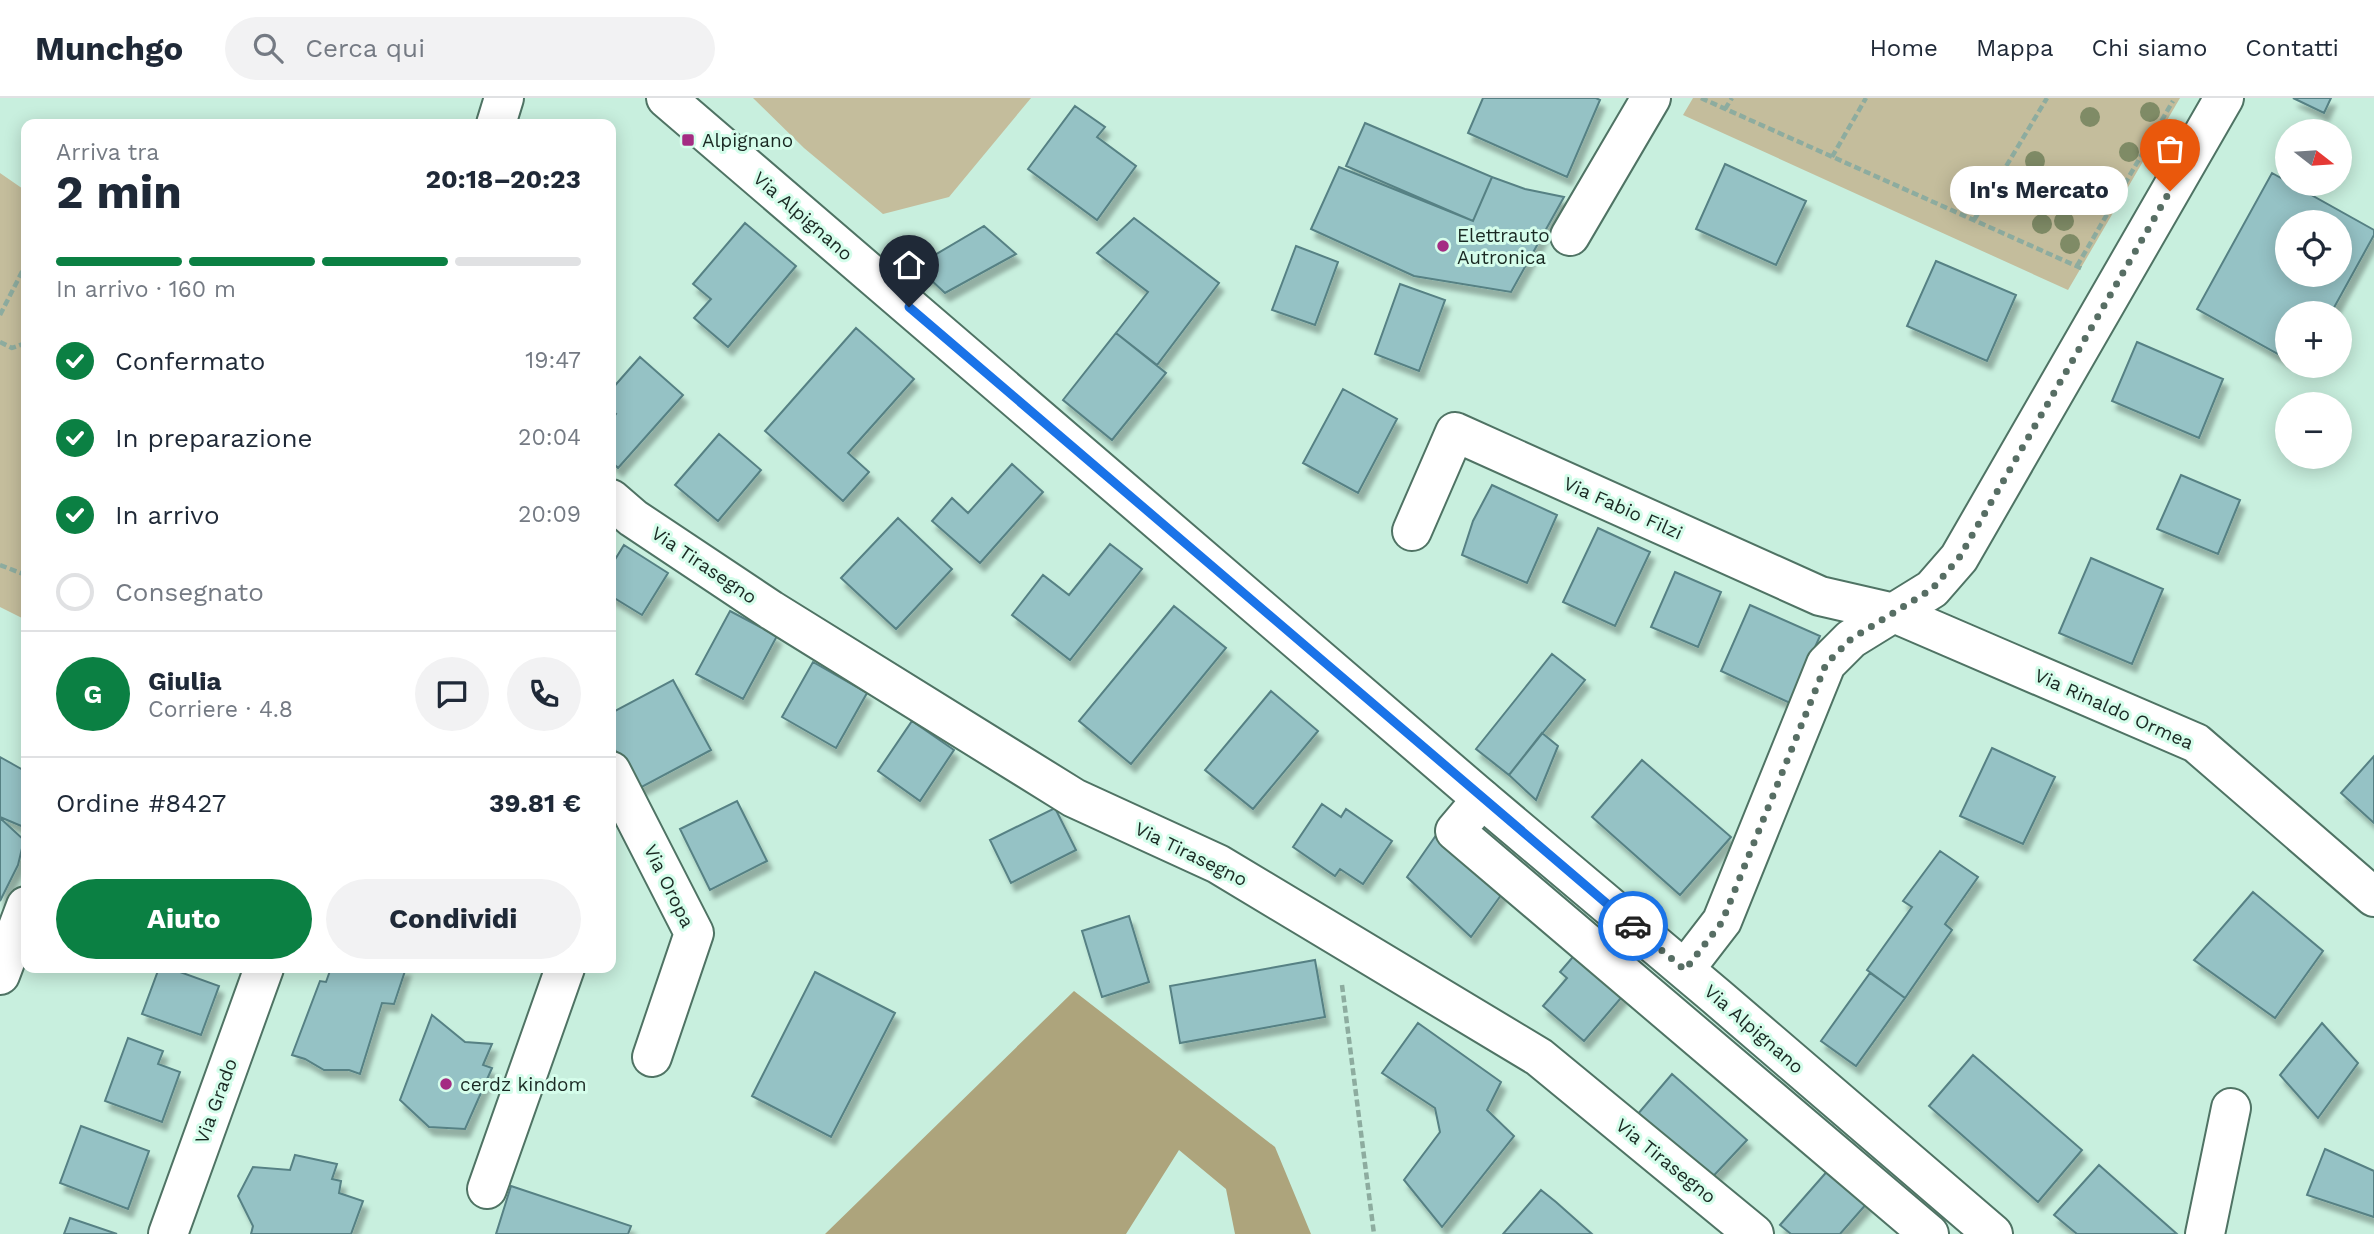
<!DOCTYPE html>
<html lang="it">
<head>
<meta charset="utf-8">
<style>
	body { margin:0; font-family:"Work Sans",sans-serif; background:#f2f2f3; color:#1f2937; height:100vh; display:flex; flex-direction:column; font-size:26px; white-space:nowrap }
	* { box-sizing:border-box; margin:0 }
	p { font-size:23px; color:#747a83 }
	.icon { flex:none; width:38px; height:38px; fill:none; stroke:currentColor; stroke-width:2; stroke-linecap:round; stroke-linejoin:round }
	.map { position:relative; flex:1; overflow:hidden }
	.side { position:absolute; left:21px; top:21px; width:595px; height:854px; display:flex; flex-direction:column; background:#fff; border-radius:14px; box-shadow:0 4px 18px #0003 }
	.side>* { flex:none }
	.needle { width:46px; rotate:107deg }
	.buttons { position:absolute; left:2275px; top:21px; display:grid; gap:14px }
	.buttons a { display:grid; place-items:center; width:77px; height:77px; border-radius:50%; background:#fff; box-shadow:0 4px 18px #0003; font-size:35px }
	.pin { position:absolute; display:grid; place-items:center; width:60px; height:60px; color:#fff; margin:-72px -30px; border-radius:50% 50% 50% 0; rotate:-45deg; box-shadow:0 0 7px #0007 }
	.pin .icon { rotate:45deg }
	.courier { position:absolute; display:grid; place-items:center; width:70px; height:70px; margin:-35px; border:5px solid #1a73e8; border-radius:50%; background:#fff; color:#222; box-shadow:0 2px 9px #0007 }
	.bubble { position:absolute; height:49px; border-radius:24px; background:#fff; box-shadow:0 4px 18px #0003; font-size:23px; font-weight:700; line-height:49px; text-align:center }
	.summary em { font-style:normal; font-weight:700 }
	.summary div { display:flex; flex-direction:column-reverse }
	.summary { display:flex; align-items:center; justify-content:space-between; height:119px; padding:0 35px }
	h1 { font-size:46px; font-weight:700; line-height:52px }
	.bar { display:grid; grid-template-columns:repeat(4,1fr); gap:10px 7px; align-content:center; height:84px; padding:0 35px }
	.bar i { height:9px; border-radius:5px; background:#e0e1e3 }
	.bar .active { background:#0b8043 }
	.bar p { grid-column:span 4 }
	.line { display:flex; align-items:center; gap:18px; padding:0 35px; border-top:2px solid #e0e1e3 }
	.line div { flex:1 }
	.round { display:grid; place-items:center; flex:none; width:74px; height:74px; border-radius:37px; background:#f2f2f3 }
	ol { padding:0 35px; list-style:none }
	li { display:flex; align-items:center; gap:21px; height:77px }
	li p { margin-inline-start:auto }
	li .icon { padding:7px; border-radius:50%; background:#0b8043; color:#fff; stroke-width:4 }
	li:last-child { color:#747a83 }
	li i { width:38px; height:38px; border:4px solid #e0e1e3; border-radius:50% }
	.cta { display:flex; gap:14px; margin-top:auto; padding:14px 35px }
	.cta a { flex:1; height:80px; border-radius:42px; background:#0b8043; color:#fff; font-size:28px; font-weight:700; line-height:80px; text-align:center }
	.cta a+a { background:#f2f2f3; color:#1f2937 }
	header { display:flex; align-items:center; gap:42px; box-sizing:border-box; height:98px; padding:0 35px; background:#fff; border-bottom:2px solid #e0e1e3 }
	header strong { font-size:33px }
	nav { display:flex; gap:38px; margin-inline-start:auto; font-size:24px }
	.search { width:490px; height:63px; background:#f2f2f3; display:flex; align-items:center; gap:18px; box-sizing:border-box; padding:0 24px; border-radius:38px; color:#747a83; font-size:26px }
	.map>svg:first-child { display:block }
	.green { fill:#c4bd9c }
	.forest { fill:#ada47c }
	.building { fill:#95c2c5; stroke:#568184; stroke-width:2; fill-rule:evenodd; filter:url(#shadow) }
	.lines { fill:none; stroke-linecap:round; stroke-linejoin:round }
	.street-casing { stroke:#4f7364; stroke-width:42 }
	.secondary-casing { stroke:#4f7364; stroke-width:42 }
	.path { stroke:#8dac9f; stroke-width:4.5; stroke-dasharray:7 3.5; stroke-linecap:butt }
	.street { stroke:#fff; stroke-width:38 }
	.secondary { stroke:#fff; stroke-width:38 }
	.tree { fill:#7f8b66 }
	.done { stroke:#576e64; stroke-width:7; stroke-dasharray:0 12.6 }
	.route { stroke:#1a73e8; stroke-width:9 }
	.poi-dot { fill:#a42c83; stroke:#d5fdeb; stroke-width:2.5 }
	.labels { text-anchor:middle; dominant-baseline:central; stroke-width:6; stroke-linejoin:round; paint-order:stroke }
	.poi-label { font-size:19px; fill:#1a2923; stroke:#d5fdeb; text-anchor:start }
	.street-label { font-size:19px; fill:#1a2923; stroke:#d5fdeb }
</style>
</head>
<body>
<header>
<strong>Munchgo</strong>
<div class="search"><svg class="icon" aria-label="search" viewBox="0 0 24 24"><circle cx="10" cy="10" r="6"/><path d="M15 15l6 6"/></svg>Cerca qui</div>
<nav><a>Home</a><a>Mappa</a><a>Chi siamo</a><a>Contatti</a></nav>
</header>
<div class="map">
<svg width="2374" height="1136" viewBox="0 0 2374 1136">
	<defs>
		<filter id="shadow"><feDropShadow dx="4.5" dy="8" stdDeviation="2" flood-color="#0004"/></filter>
	</defs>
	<rect width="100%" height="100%" fill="#c8efde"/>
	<path class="green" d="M753,0H1031L949,99L883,116L804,50Z
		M1693,0H2180L2068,192L1683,17Z
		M0,75L26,93V522L0,509Z"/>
	<path class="forest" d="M1074,893L1275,1049L1311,1136H1235L1226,1091L1179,1052L1126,1136H825Z"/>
	<path class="building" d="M1483,0H1596L1600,2L1567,79L1468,35Z
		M2293,0H2331L2324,15Z
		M1075,8L1105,29L1097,39L1136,68L1097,122L1028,71Z
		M1365,25L1492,79L1473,123L1346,68Z
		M1725,66L1806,103L1776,167L1696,131Z
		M1339,69L1473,123L1492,79L1525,91L1564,99L1511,194L1414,178L1311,131Z
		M2272,75L2374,132V137L2331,215H2287V261L2197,211ZM2287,124H2340V177H2287Z
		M1134,120L1219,185L1157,267L1116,235L1148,194L1097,155Z
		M745,125L796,168L728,249L694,220L711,201L693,186Z
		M984,128L1016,156L945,195L916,168Z
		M1296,148L1338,164L1315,227L1272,212Z
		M1936,163L2016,197L1987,263L1907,228Z
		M1400,186L1445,202L1419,273L1375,256Z
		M856,230L914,281L848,355L869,374L843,403L765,333Z
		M1116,235L1166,275L1112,342L1063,302Z
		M2137,244L2223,281L2199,340L2112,303Z
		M640,259L683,297L618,370L611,363V322L616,316L611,312V292Z
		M1343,291L1397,321L1358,395L1303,365Z
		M719,336L761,372L718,423L675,387Z
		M1012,366L1043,394L980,465L932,423L952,400L968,415Z
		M2181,377L2240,402L2218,456L2157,431Z
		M1492,387L1557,417L1527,485L1462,457L1473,423Z
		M898,420L952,471L896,531L841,480Z
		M1598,430L1650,454L1615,528L1563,504Z
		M1110,446L1142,471L1070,562L1012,517L1043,477L1069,497Z
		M624,447L668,475L642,517L611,498V468Z
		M2091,460L2163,491L2132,566L2059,535Z
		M1675,474L1721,494L1698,549L1651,529Z
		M1750,507L1820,538L1790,605L1721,573Z
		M1174,508L1226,550L1131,666L1079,623Z
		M730,513L777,538L743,601L696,576Z
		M1552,556L1585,582L1509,677L1476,651Z
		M813,564L867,595L836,650L782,619Z
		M673,582L711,652L636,692L611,644V615Z
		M1271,593L1318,633L1253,711L1205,672Z
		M912,623L954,652L920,703L878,673Z
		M1542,635L1558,648L1536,702L1509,677Z
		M1992,650L2055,679L2023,746L1960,718Z
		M2374,658V725L2341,695Z
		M0,659L25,673L26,672V730L0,719Z
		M1642,662L1731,739L1680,797L1592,719Z
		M737,703L767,763L710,792L680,731Z
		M1322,706L1341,719L1346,711L1392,743L1363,786L1340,771L1335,778L1293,749Z
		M1055,710L1076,752L1011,785L990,742Z
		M0,720L24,742L18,767L0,803Z
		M1439,733L1504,793L1471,839L1407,779Z
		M1940,753L1978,779L1945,826L1952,832L1905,900L1867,872L1912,809L1903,803Z
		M2253,794L2323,853L2275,920L2194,862Z
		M1129,818L1149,884L1102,899L1082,833Z
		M1578,853L1626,894L1584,943L1543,908L1567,880L1560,874Z
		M1315,862L1325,919L1180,945L1170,888Z
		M159,870H169L219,888L201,937L142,916Z
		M331,870H406L394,906L382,905L360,976L349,972H324L305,961L292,957L320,883L326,884Z
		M815,874L895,915L831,1039L752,998Z
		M1870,875L1905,900L1856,968L1821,943Z
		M432,917L465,944L492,946L483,967L492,970L465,1031L429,1029L400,1002Z
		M1418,925L1501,984L1487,1012L1514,1038L1442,1129L1404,1082L1440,1034L1435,1010L1382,975Z
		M2322,925L2358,965L2318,1020L2280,977Z
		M128,940L163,953L158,966L180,974L162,1024L105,1003Z
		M1973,957L2082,1052L2038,1104L1929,1008Z
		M1672,976L1747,1042L1705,1087L1637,1017Z
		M81,1028L149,1053L128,1111L60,1085Z
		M2325,1051L2374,1073V1119L2307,1097Z
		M295,1057L337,1066L332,1081L341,1083L339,1095L363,1103L351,1136H251L253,1128L238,1098L253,1069L290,1072Z
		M2099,1067L2177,1136H2077L2054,1117Z
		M1830,1070L1868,1104L1840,1136H1791L1780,1127Z
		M511,1088L631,1128L628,1136H496Z
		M1541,1092L1556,1104L1592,1136H1503Z
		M70,1120L117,1136H64Z"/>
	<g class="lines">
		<defs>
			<path id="street" d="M496,26L504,0
				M1570,138L1651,0
				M611,401L633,420L771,512L1074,700L1218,766L1539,959L1754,1136
				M1412,433L1455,334L1820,498L1894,515L2196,645L2374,799
				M611,673L694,835L652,959
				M1482,701L1455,733L1929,1136
				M1685,871L1722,823L1826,566L1851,541L1932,491L1959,460L2224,0
				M0,877L26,808
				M487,1091L565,870
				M168,1136L264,870
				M2205,1136L2231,1010"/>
			<path id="secondary" d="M666,0L1482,701L1717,899L1993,1136"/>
		</defs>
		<use href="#street" class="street-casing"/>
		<use href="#secondary" class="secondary-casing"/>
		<path class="path" d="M1701,0L2083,171
			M1725,11L1732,0
			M1832,59L1866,0
			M1974,122L2047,0
			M2077,168L2173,3
			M0,217L26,166
			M0,244L12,250L26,245
			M0,467L26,477
			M1342,887L1374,1136"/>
		<use href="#street" class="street"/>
		<use href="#secondary" class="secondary"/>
	</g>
	<g class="tree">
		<circle cx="2150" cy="14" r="10"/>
		<circle cx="2090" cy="19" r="10"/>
		<circle cx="2129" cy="54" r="10"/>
		<circle cx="2035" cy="63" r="10"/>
		<circle cx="2057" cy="101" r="10"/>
		<circle cx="2064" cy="123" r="10"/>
		<circle cx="2042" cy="126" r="10"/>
		<circle cx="2070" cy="146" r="10"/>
	</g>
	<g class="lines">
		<path class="done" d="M1633,828L1685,872L1722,824L1826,566L1851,541L1932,491L1959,460L2170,93"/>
		<path class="route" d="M909,209L1633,828"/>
	</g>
	<g class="poi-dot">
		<rect x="681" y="35" width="14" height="14" rx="3.5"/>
		<circle cx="1443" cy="148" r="7"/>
		<circle cx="446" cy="986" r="7"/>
	</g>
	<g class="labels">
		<g class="poi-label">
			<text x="702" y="42">Alpignano</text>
			<text x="1457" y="137">Elettrauto<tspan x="1457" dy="22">Autronica</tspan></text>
			<text x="460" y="986">cerdz kindom</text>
		</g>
		<g class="street-label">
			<text transform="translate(803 118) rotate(41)">Via Alpignano</text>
			<text transform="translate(1623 410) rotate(24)">Via Fabio Filzi</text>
			<text transform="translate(704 467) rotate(34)">Via Tirasegno</text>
			<text transform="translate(2114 611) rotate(24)">Via Rinaldo Ormea</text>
			<text transform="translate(1191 756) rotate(26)">Via Tirasegno</text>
			<text transform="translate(669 788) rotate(64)">Via Oropa</text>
			<text transform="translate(1754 931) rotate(41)">Via Alpignano</text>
			<text transform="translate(216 1003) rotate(-70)">Via Grado</text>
			<text transform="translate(1666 1063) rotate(39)">Via Tirasegno</text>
		</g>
	</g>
</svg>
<div class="buttons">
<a><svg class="needle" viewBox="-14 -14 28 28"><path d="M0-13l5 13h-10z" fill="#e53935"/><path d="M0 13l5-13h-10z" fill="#747a83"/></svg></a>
<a><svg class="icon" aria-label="locate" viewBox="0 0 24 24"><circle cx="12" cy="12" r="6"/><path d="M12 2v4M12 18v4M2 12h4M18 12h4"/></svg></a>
<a>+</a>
<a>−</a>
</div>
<div class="pin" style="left:2170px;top:93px;background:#ea580c"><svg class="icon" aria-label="bag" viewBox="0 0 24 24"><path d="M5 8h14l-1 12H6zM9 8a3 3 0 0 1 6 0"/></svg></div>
<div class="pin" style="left:909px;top:209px;background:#1f2937"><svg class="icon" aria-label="home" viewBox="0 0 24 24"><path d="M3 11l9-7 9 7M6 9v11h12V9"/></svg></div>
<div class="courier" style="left:1633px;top:828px"><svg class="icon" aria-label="car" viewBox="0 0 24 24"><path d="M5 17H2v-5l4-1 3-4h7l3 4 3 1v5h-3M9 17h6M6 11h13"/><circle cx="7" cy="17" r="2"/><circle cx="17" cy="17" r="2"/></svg></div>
<div class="bubble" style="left:1950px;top:68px;width:178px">In's Mercato</div>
<section class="side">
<div class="summary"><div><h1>2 min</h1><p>Arriva tra</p></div><em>20:18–20:23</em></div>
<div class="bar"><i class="active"></i><i class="active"></i><i class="active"></i><i></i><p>In arrivo · 160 m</p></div>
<ol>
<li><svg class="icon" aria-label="check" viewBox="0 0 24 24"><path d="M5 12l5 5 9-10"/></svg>Confermato<p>19:47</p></li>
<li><svg class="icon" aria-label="check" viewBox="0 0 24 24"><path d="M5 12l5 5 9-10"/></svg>In preparazione<p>20:04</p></li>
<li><svg class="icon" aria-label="check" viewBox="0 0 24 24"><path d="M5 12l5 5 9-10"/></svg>In arrivo<p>20:09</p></li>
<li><i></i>Consegnato</li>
</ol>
<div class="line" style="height:126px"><b class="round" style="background:#0b8043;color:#fff">G</b><div><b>Giulia</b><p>Corriere · 4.8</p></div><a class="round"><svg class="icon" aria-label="chat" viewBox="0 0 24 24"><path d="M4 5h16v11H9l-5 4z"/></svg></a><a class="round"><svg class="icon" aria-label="phone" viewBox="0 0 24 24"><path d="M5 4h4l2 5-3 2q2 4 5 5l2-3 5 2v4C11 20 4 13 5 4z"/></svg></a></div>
<div class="line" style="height:91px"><div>Ordine #8427</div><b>39.81 €</b></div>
<div class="cta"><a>Aiuto</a><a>Condividi</a></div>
</section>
</div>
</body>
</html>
